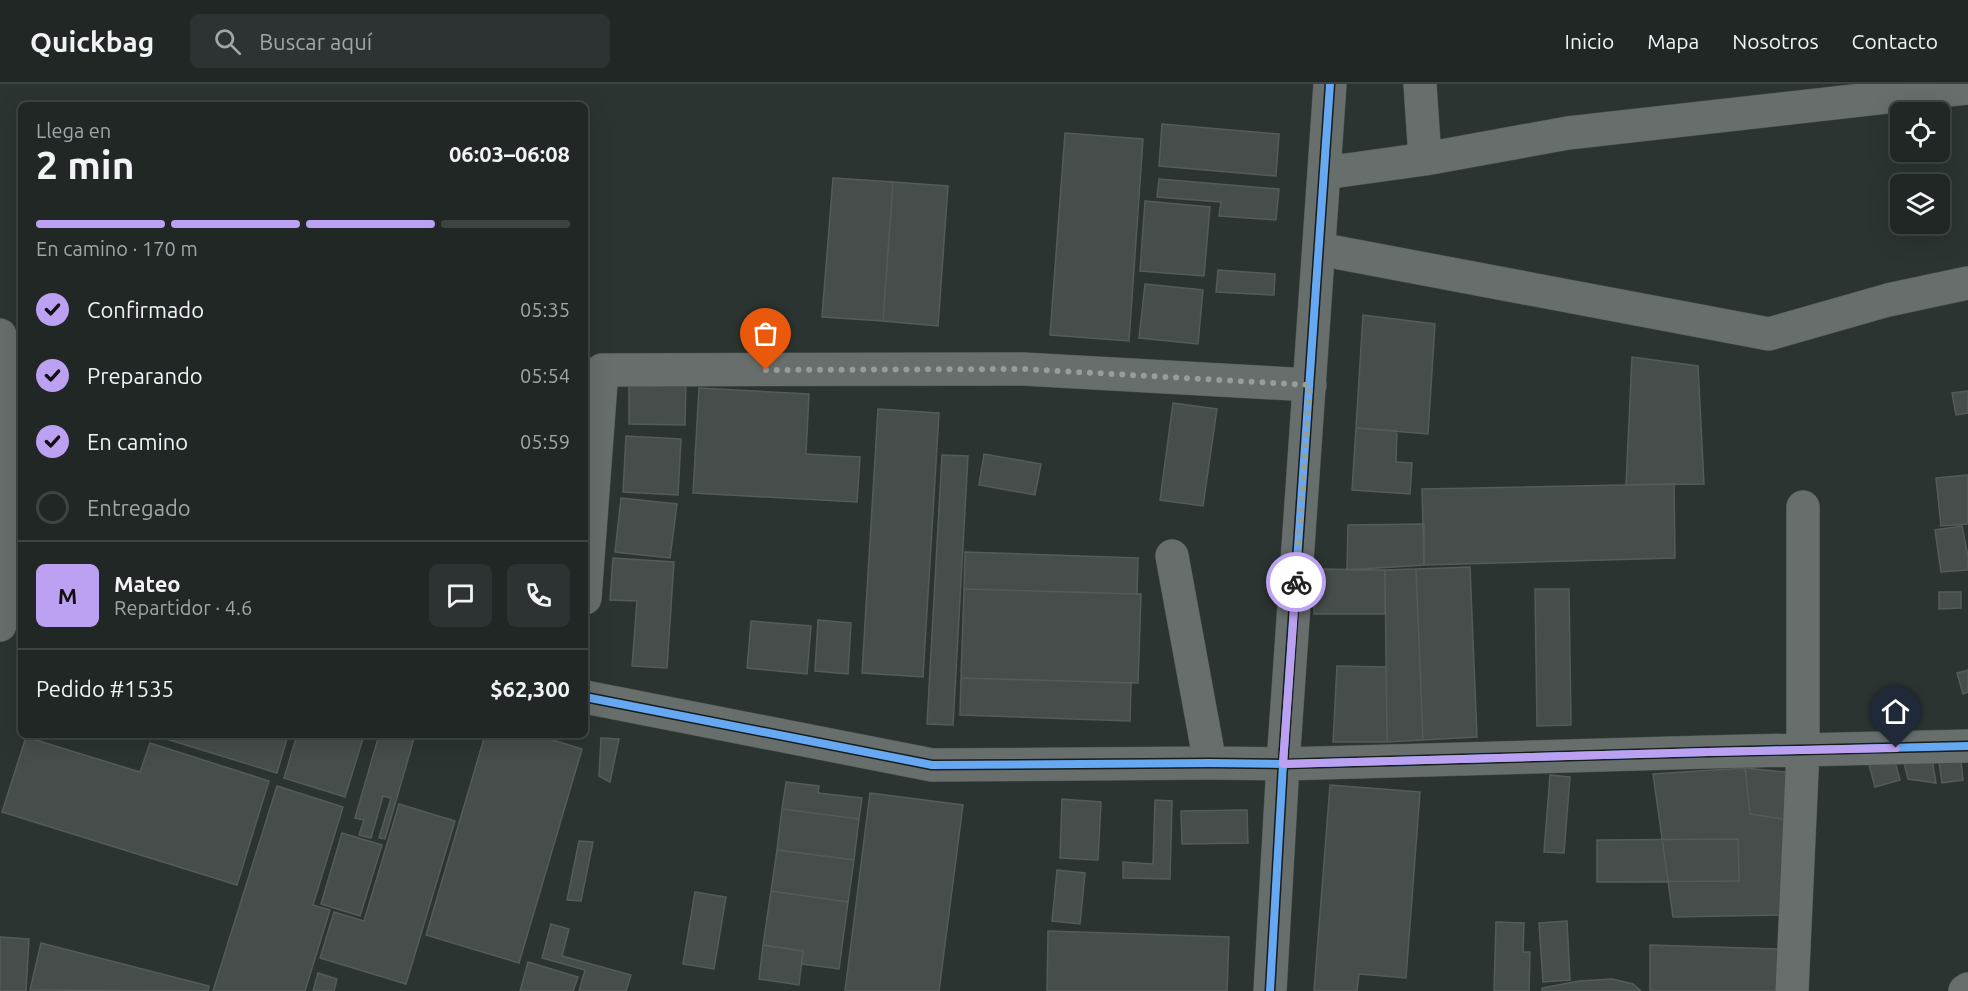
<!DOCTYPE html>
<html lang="es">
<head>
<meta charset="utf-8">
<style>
	body { margin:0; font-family:Ubuntu,sans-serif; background:#2d3332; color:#f1f3f6; height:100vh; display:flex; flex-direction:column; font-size:22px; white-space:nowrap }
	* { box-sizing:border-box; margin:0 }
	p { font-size:20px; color:#a2a5a7 }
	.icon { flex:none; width:33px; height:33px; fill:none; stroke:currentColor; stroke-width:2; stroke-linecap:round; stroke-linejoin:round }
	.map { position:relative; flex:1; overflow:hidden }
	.panel { position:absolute; left:18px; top:18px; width:570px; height:636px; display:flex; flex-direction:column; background:#202725; border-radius:9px; box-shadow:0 6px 24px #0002,0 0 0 2px #3d4442 }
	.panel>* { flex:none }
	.tools { position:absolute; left:1890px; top:18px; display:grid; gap:12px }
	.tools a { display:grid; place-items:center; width:60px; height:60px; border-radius:9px; background:#202725; box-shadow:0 6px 24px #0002,0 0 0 2px #3d4442; font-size:30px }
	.pin { position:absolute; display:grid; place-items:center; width:51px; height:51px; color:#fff; margin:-62px -26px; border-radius:50% 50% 50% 0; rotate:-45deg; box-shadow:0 0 6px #0007 }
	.pin .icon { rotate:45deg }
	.courier { position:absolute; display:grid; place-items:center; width:60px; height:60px; margin:-30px; border:4px solid #bca0f2; border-radius:50%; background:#fff; color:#222; box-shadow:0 2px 8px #0007 }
	.head em { font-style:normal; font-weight:700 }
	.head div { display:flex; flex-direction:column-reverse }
	.head { display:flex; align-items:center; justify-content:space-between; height:102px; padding:0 18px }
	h1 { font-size:39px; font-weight:700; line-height:45px }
	.bar { display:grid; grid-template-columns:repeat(4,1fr); gap:9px 6px; align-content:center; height:72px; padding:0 18px }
	.bar i { height:8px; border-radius:4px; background:#3d4442 }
	.bar .active { background:#bca0f2 }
	.bar p { grid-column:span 4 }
	.line { display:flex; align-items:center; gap:15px; padding:0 18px; border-top:2px solid #3d4442 }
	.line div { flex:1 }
	.round { display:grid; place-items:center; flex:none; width:63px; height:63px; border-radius:9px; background:#2d3332 }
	ol { padding:0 18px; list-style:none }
	li { display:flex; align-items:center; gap:18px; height:66px }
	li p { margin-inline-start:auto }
	li .icon { padding:6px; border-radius:50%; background:#bca0f2; color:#111; stroke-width:4 }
	li:last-child { color:#a2a5a7 }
	li i { width:33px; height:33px; border:3px solid #3d4442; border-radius:50% }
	header { display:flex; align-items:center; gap:36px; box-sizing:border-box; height:84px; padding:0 30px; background:#202725; border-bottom:2px solid #3d4442 }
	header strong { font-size:28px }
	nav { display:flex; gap:33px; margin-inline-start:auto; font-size:21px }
	.search { width:420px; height:54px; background:#2d3332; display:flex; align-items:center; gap:15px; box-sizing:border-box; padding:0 21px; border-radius:9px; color:#a2a5a7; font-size:22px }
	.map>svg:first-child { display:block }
	.building { fill:#464d4b; stroke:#545c59; stroke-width:1.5 }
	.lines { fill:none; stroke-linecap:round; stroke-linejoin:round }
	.minor-casing { stroke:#48504d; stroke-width:34 }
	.minor { stroke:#676e6c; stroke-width:33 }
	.cycleway-casing { stroke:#161d1b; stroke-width:11 }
	.cycleway { stroke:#66a8f1; stroke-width:8 }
	.done { stroke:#949e9a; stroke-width:6; stroke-dasharray:0 10.8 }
	.route { stroke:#bca0f2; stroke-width:8 }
</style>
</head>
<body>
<header>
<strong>Quickbag</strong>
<div class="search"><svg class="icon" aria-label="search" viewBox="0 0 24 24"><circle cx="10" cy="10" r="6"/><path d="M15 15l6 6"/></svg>Buscar aquí</div>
<nav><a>Inicio</a><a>Mapa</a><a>Nosotros</a><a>Contacto</a></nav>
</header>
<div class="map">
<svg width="1968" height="907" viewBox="0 0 1968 907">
	<rect width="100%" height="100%" fill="#2b3431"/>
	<path class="building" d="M1162,40L1279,50L1276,92L1159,82Z
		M1065,49L1143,55L1129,257L1050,251Z
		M833,94L893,98L883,237L822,233Z
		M1159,95L1279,105L1276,136L1219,132L1221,118L1157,113Z
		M893,98L948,102L938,242L883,237Z
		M1145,117L1210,123L1204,192L1140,187Z
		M1218,186L1275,190L1274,211L1216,208Z
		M1145,200L1203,206L1198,260L1139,254Z
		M1363,231L1435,240L1428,350L1356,344Z
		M1632,273L1698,282L1704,400L1626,401Z
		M629,297L686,298L685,341L629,340Z
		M699,304L809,310L806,370L860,373L857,418L693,409Z
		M1968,307V329L1956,331L1952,309Z
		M1173,319L1217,325L1203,422L1160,416Z
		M878,325L939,329L923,593L862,589Z
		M1356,344L1397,347L1396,378L1412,379L1410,410L1352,406Z
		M626,352L681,355L678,411L623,408Z
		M984,370L1041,380L1035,411L979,401Z
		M942,371L968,372L953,641L927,640Z
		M1968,391V440L1941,442L1936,394Z
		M1674,400L1675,474L1424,481L1422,405Z
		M621,414L677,420L670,474L615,468Z
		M1424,440V481L1347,486L1348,441Z
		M1962,442L1968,473V486L1941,488L1935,446Z
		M965,468L1138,474L1137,510L964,505Z
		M613,474L674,478L667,584L632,582L637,517L610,516Z
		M1470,483L1477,653L1423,656L1416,485Z
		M1314,485L1385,486V530H1314Z
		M1416,485L1423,656L1387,658L1385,486Z
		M964,505L1141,510L1138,599L961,594Z
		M1535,505H1569L1571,641L1537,642Z
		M1939,508H1961V524L1939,525Z
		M818,536L851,539L848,590L815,587Z
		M751,537L811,542L807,590L747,584Z
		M1337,582L1386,583L1387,658H1333Z
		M1968,586V608L1963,610L1957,589Z
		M961,594L1131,599L1130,637L960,631Z
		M153,651H288L277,689Z
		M297,651H364L345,713L284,694Z
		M379,651H415L385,755L379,754L391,714L383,712L371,754L359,751L364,736L355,734Z
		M485,651H537L582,665L519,879L426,851Z
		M26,653L140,688L150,659L269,697L237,801L2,728Z
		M601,654L619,655L610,698L599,692Z
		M1960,668L1963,696L1942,699L1938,671Z
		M1931,669L1936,699L1908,695L1903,674Z
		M1893,670L1900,696L1875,703L1868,677Z
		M1745,684L1785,688L1790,736L1750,730Z
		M1745,684L1750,730L1790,736L1786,831L1673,833L1653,690Z
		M1550,691L1570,693L1564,769L1544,768Z
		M786,698L819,702L818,709L862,714L859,735L782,725Z
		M1330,701L1420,708L1406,894L1359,890L1357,907H1314Z
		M277,702L343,723L313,821L330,826L305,907H213Z
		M870,709L963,721L939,907H845Z
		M1062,715L1101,718L1098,776L1060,774Z
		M1155,716L1172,717L1170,795L1123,794V778L1153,780Z
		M399,720L455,737L406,900L320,874L334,828L364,837Z
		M782,725L859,735L854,776L777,766Z
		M1247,726L1248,759L1182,760L1181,727Z
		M342,749L382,761L360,832L321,820Z
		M1738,755L1739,797L1597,798V756Z
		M579,757L593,758L581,817L567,816Z
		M777,766L854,776L848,818L771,807Z
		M1057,786L1085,789L1080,840L1052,837Z
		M771,807L848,818L839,885L802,880L803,867L763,861Z
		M695,808L726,813L714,885L683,880Z
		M1567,837L1570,896L1543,898L1539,839Z
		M1496,838L1524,839L1523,868H1530L1529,907H1494Z
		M551,840L569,845L562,872L631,891L626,907H579L585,886L542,874Z
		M1048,847L1229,853L1227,907H1047Z
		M0,853L29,855L26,907H0Z
		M41,859L209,902L208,907L30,906Z
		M763,861L803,867L799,901L759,895Z
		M1650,861L1778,865L1777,907H1650Z
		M528,878L578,893L573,907H520Z
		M318,889L337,895L334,907H313Z
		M1612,895L1633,900L1641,907H1542V904L1579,897Z"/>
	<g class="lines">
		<defs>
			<path id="minor" d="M1420,0L1425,75
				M1325,89L1425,75L1568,49L1968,4
				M1319,165L1769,250L1888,216L1968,199
				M0,251L4,286L7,448L0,541
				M1172,472L1210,679
				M585,514L602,286L1023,285L1310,301
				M585,613L932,681L1210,679L1283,680L1708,668L1968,662
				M1270,907L1283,680L1330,0
				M1792,907L1803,666V423
				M1965,907L1968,905"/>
		</defs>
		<use href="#minor" class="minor-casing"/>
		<use href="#minor" class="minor"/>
		<defs>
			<path id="cycleway" d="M585,613L932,681L1210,679L1283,680L1708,668L1968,662
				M1270,907L1283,680L1330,0"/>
		</defs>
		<use href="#cycleway" class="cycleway-casing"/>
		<use href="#cycleway" class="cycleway"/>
	</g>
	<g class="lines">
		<path class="done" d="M766,286L1023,285L1310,301L1296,498"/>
		<path class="route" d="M1296,498L1283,680L1708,668L1896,664"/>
	</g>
</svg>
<div class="tools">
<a><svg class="icon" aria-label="locate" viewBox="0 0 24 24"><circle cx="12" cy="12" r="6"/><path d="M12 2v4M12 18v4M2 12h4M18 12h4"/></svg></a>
<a><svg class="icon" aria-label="layers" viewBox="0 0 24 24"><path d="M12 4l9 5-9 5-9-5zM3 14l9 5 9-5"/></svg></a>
</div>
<div class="pin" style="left:766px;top:286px;background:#ea580c"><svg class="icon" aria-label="bag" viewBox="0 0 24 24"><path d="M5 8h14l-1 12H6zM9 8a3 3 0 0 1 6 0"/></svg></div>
<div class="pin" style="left:1896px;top:664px;background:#1f2937"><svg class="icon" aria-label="home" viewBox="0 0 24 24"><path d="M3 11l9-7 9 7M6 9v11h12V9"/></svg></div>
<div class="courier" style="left:1296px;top:498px"><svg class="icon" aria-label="bike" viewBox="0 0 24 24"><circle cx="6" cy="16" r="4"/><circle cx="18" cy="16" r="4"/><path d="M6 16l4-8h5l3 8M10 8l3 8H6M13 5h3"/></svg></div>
<section class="panel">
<div class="head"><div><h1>2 min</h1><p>Llega en</p></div><em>06:03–06:08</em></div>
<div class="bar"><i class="active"></i><i class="active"></i><i class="active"></i><i></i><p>En camino · 170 m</p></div>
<ol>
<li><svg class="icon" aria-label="check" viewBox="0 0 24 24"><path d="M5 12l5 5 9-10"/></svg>Confirmado<p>05:35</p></li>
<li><svg class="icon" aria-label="check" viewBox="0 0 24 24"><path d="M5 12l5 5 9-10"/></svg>Preparando<p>05:54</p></li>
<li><svg class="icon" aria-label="check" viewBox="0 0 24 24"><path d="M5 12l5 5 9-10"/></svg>En camino<p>05:59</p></li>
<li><i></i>Entregado</li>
</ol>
<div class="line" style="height:108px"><b class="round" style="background:#bca0f2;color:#111">M</b><div><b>Mateo</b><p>Repartidor · 4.6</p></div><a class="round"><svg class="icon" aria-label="chat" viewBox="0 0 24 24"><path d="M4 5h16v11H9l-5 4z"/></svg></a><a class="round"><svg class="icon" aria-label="phone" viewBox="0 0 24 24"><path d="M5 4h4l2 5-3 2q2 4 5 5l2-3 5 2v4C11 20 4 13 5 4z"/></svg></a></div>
<div class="line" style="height:78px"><div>Pedido #1535</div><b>$62,300</b></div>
</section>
</div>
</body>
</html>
